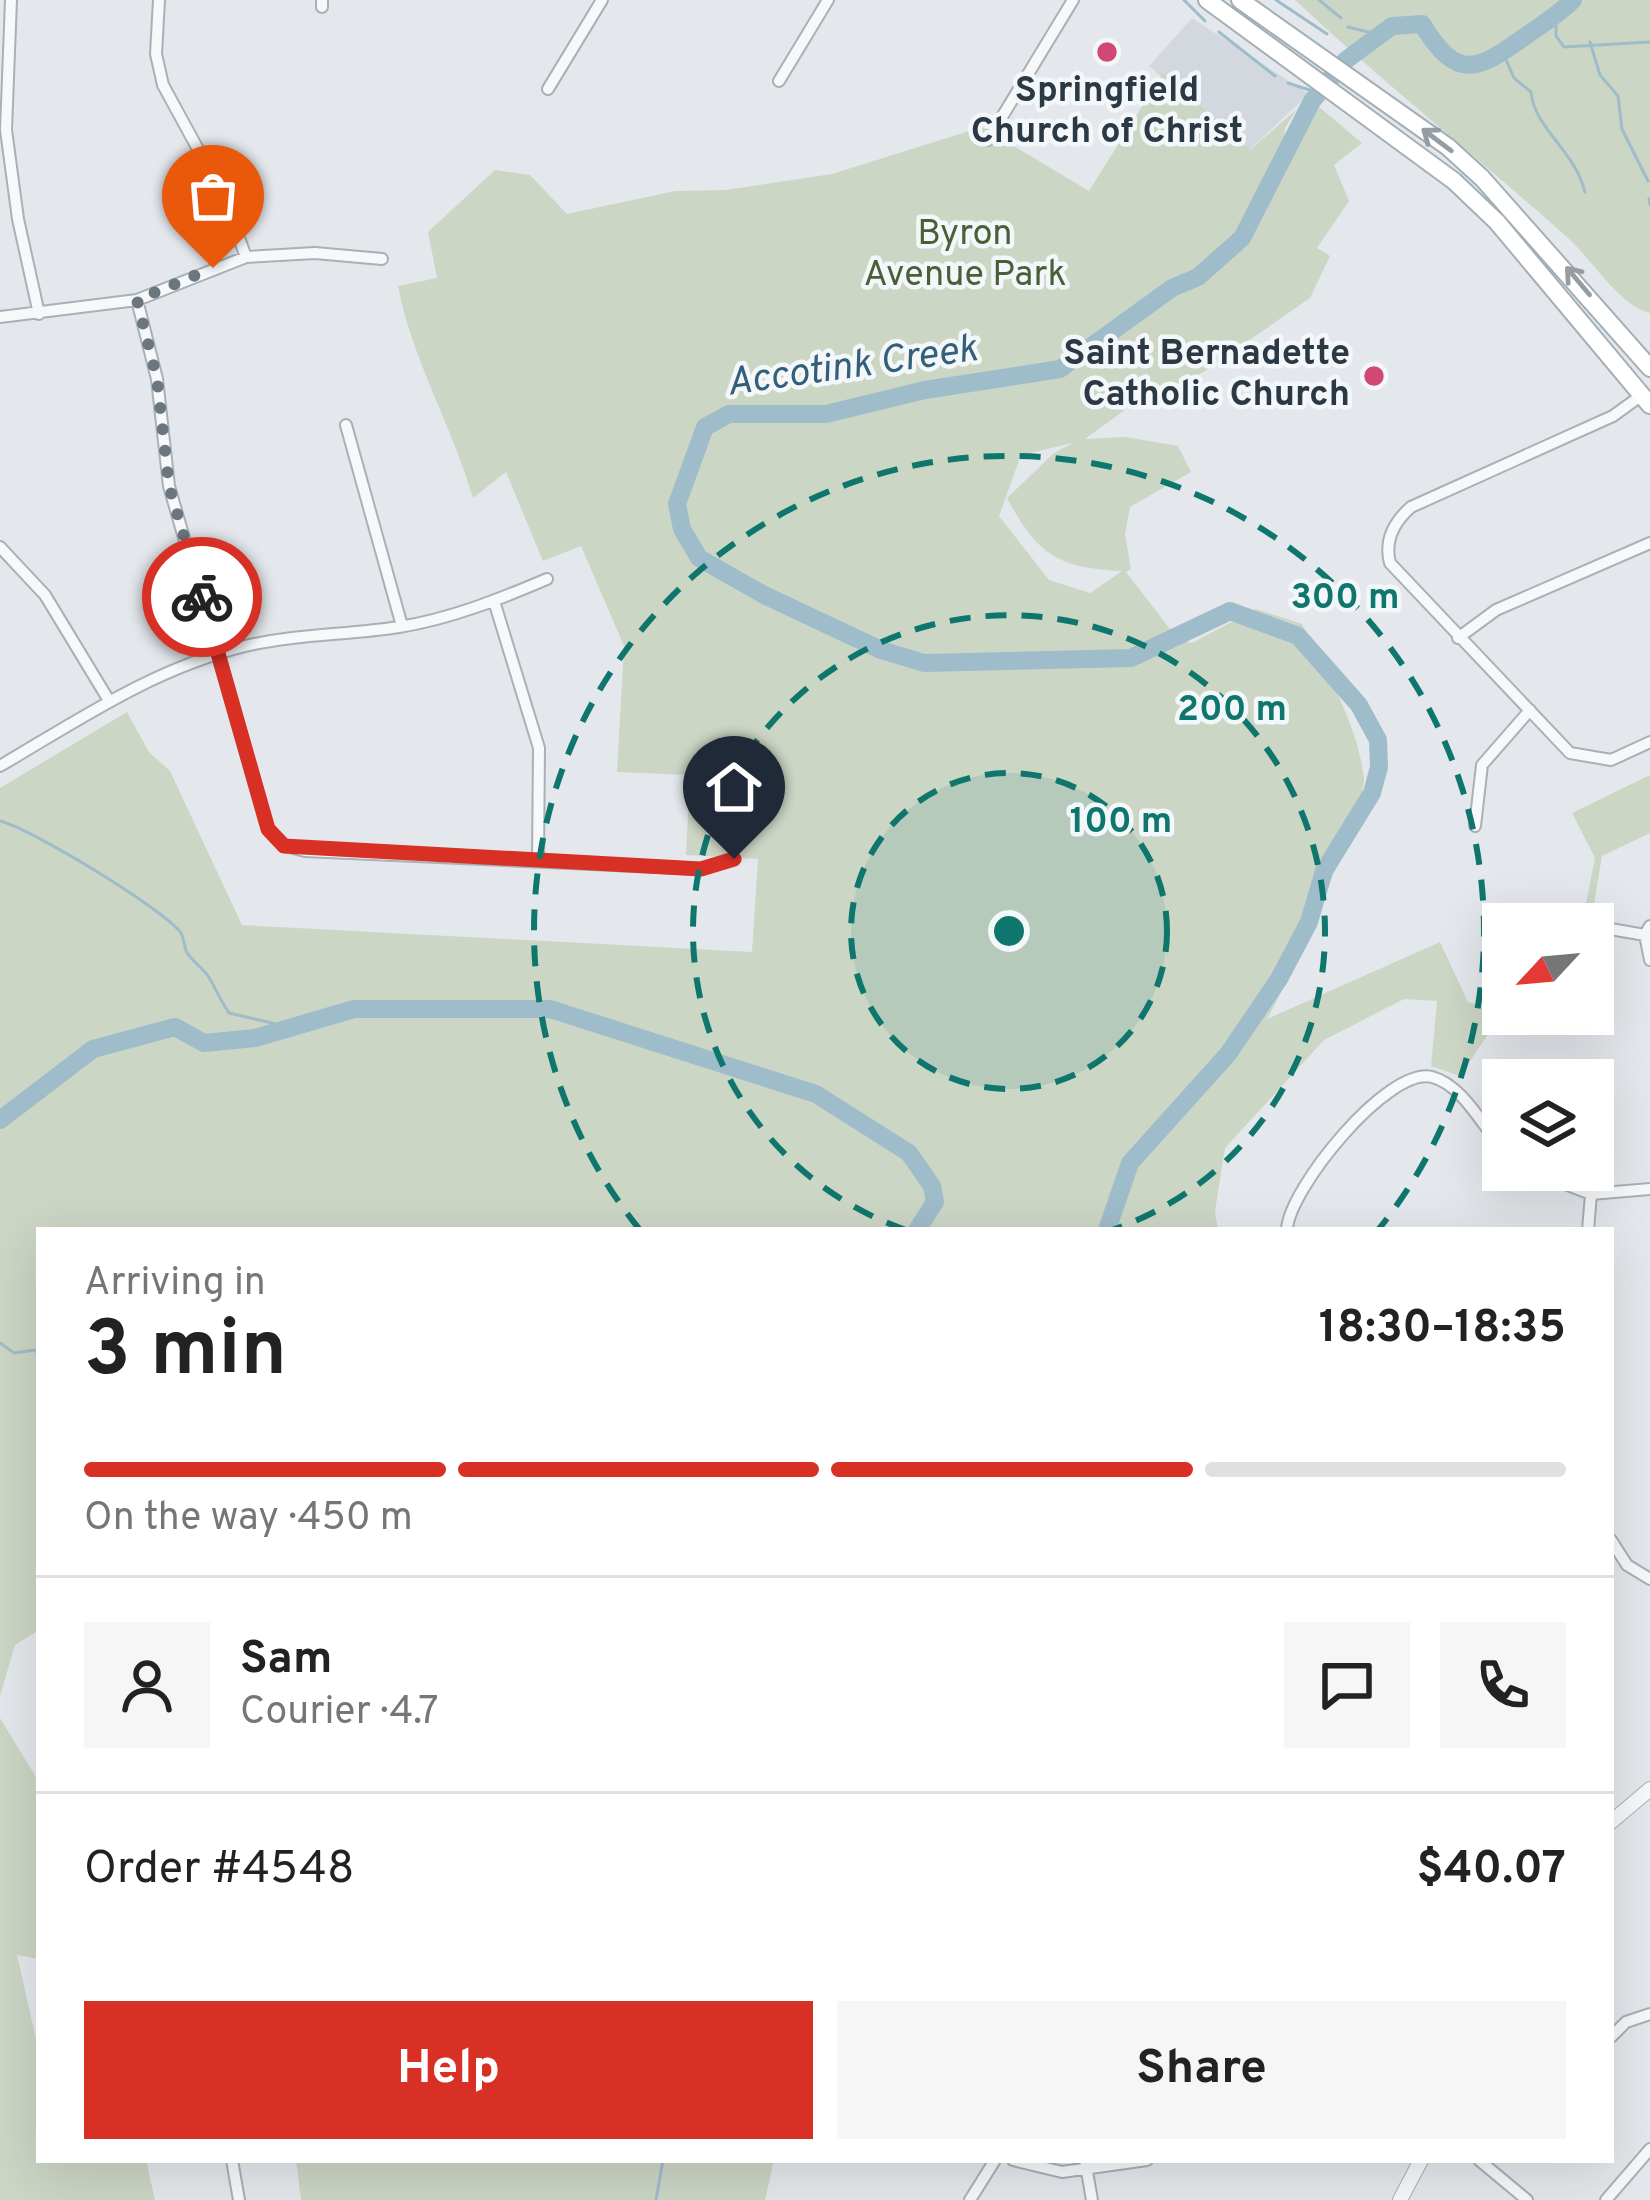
<!DOCTYPE html>
<html lang="en">
<head>
<meta charset="utf-8">
<style>
	body { margin:0; font-family:Overpass,sans-serif; background:#f6f6f6; color:#222; height:100vh; display:flex; flex-direction:column; font-size:45px; white-space:nowrap }
	* { box-sizing:border-box; margin:0 }
	p { font-size:39px; color:#767676 }
	.icon { flex:none; width:66px; height:66px; fill:none; stroke:currentColor; stroke-width:2; stroke-linecap:round; stroke-linejoin:round }
	.map { position:relative; flex:1; overflow:hidden }
	.drawer { position:absolute; left:36px; top:1227px; width:1578px; height:936px; display:flex; flex-direction:column; background:#fff; border-radius:0px; box-shadow:0 12px 48px #0002 }
	.drawer>* { flex:none }
	.needle { width:78px; rotate:244deg }
	.tools { position:absolute; left:1482px; top:903px; display:grid; gap:24px }
	.tools a { display:grid; place-items:center; width:132px; height:132px; border-radius:0px; background:#fff; box-shadow:0 12px 48px #0002; font-size:60px }
	.pin { position:absolute; display:grid; place-items:center; width:102px; height:102px; color:#fff; margin:-123px -51px; border-radius:50% 50% 50% 0; rotate:-45deg; box-shadow:0 0 12px #0007 }
	.pin .icon { rotate:45deg }
	.courier { position:absolute; display:grid; place-items:center; width:120px; height:120px; margin:-60px; border:9px solid #d93025; border-radius:50%; background:#fff; color:#222; box-shadow:0 3px 15px #0007 }
	.overview em { font-style:normal; font-weight:700 }
	.overview div { display:flex; flex-direction:column-reverse }
	.overview { display:flex; align-items:center; justify-content:space-between; height:204px; padding:0 48px }
	h1 { font-size:78px; font-weight:700; line-height:90px }
	.bar { display:grid; grid-template-columns:repeat(4,1fr); gap:18px 12px; align-content:center; height:144px; padding:0 48px }
	.bar i { height:15px; border-radius:9px; background:#e0e0e0 }
	.bar .on { background:#d93025 }
	.bar p { grid-column:span 4 }
	.line { display:flex; align-items:center; gap:30px; padding:0 48px; border-top:3px solid #e0e0e0 }
	.line div { flex:1 }
	.round { display:grid; place-items:center; flex:none; width:126px; height:126px; border-radius:0px; background:#f6f6f6 }
	.action { display:flex; gap:24px; margin-top:auto; padding:24px 48px }
	.action a { flex:1; height:138px; border-radius:0px; background:#d93025; color:#fff; font-size:48px; font-weight:700; line-height:138px; text-align:center }
	.action a+a { background:#f6f6f6; color:#222 }
	.map>svg:first-child { display:block }
	.built { fill:#d2d8de }
	.green { fill:#ccd6c5; fill-rule:evenodd }
	.lines { fill:none; stroke-linecap:round; stroke-linejoin:round }
	.stream { stroke:#9fbccb; stroke-width:3 }
	.river { stroke:#9fbccb; stroke-width:18 }
	.minor-casing { stroke:#a9b0b6; stroke-width:14 }
	.tertiary-casing { stroke:#a9b0b6; stroke-width:16 }
	.primary-casing { stroke:#a3afb7; stroke-width:20 }
	.minor { stroke:#f6f8fa; stroke-width:10 }
	.tertiary { stroke:#f6f8fa; stroke-width:14 }
	.primary { stroke:#fff; stroke-width:16 }
	.oneway { stroke:#959ca2 }
	.done { stroke:#6c767f; stroke-width:12; stroke-dasharray:0 21.6 }
	.route { stroke:#d93025; stroke-width:15 }
	.ring { fill:none; stroke:#0f766e; stroke-width:6; stroke-dasharray:21 15 }
	.poi-dot { fill:#d04975; stroke:#f3f7f9; stroke-width:4.5 }
	.labels { text-anchor:middle; dominant-baseline:central; stroke-width:9; stroke-linejoin:round; paint-order:stroke }
	.poi-label { font-size:36px; font-weight:bold; fill:#2b3944; stroke:#f3f7f9 }
	.park-label { font-size:36px; fill:#476038; stroke:#f3f7f9 }
	.water-label { font-size:39px; font-style:italic; fill:#345f79; stroke:#f3f7f9 }
	.centre { fill:#0f766e; stroke:#f3f7f9; stroke-width:6 }
	.ring-label { font-size:36px; text-anchor:middle; font-weight:bold; fill:#0f766e; stroke:#f3f7f9; stroke-width:9; stroke-linejoin:round; paint-order:stroke }
</style>
</head>
<body>
<div class="map">
<svg width="1650" height="2200" viewBox="0 0 1650 2200">
	<rect width="100%" height="100%" fill="#e4e8ec"/>
	<path class="built" d="M1192,18L1309,94L1246,153L1149,66Z"/>
	<path class="green" d="M1295,0H1650V313C1621,307 1592,260 1569,239C1479,158 1382,82 1295,0Z
		M1163,73L1250,150L1297,109L1285,128L1284,151L1312,101L1362,143L1334,165L1349,201L1317,248L1330,256L1310,298L1202,373L1129,407L1085,439L1126,437L1178,446L1191,472L1130,507L1125,534L1131,569L1126,572L1177,638L1192,643L1256,609L1302,624C1327,674 1357,722 1364,778C1367,805 1286,989 1267,1019L1440,942L1468,1002L1503,1012L1460,1076L1431,1066L1437,1001L1404,999L1324,1040L1225,1148L1215,1211L1218,1230H39V1630L15,1645L0,1696V788L127,712L149,752L170,771L242,925L752,952L758,859L686,855L690,775L617,772L624,646L581,546L543,561L506,472L473,498C452,425 412,360 398,286L437,278L428,232L495,170L530,175L567,214L675,191L726,190L832,174L982,127L1089,191ZM1073,443L1054,453L1007,498C1038,556 1059,568 1122,571L1090,593L1049,580L999,516L1021,455Z
		M1650,775V833L1602,856L1592,915L1584,913L1595,858L1572,813Z
		M0,1718L39,1782V1959L17,1955L39,2052V2160H146L155,2200H0Z
		M296,2160H774L765,2200H301Z"/>
	<g class="lines">
		<path class="stream" d="M1184,0L1205,21
			M1276,0L1327,34
			M1319,0L1341,18
			M1556,16V36L1564,47L1650,42
			M1348,27L1380,35
			M1219,32L1275,76
			M1590,42L1600,75L1618,96L1622,129L1648,181
			M1503,53L1514,78L1531,92C1534,128 1575,151 1585,192
			M1288,83L1319,93
			M1649,199L1650,205
			M0,821C28,827 164,909 181,933C183,937 185,947 186,951C191,961 204,968 210,979C217,991 221,1002 229,1013L293,1028
			M0,1343L14,1353L35,1350L39,1355
			M656,2200L663,2160"/>
		<path class="river" d="M0,1120L93,1049L175,1027L204,1043L255,1038L354,1009H550L816,1094L909,1153L932,1186L935,1202L917,1230
			M1107,1230L1130,1163L1228,1054L1279,979L1309,922L1324,871L1372,793L1379,767L1378,740L1359,705L1298,636L1230,611L1131,658L924,663L881,650L764,595L699,558L682,529L677,504L705,427L729,414H826L925,390L1060,369L1172,288L1198,277L1242,238L1312,101L1346,60L1392,26L1422,24C1458,83 1478,70 1527,35C1543,24 1559,14 1573,0"/>
		<defs>
			<path id="minor" d="M11,0L6,130L18,219L39,314
				M159,0L156,54L163,85L223,195L246,257
				M322,7V0
				M779,81L828,0
				M548,89L602,0
				M988,140L1073,0
				M137,300L157,379L169,486L268,829L285,846L305,851L701,869L734,859
				M0,317L137,300L246,257L315,253L382,259
				M1642,395L1613,416L1411,507C1394,522 1384,540 1390,563L1570,753L1611,760L1650,742
				M346,425L402,626
				M0,547L45,595L108,699
				M494,601L539,748L538,861
				M1458,638L1496,610L1650,543
				M0,766C80,719 153,669 245,646C296,634 348,635 399,627C450,619 500,599 547,579
				M1475,826L1482,765L1530,710
				M1531,915L1583,924
				M1593,926L1645,935
				M1650,926L1645,935L1650,960
				M1529,1170L1591,1194L1650,1189
				M1287,1230C1288,1190 1388,1066 1432,1077C1463,1085 1483,1127 1503,1149
				M1588,1230L1591,1194
				M1611,1540L1627,1565L1650,1579
				M1611,2037L1626,2022L1650,2014
				M232,2160L239,2200
				M1013,2160L1062,2172L1147,2160
				M1085,2160L1092,2200
				M1479,2160L1527,2200
				M970,2200L995,2160
				M1606,2200L1650,2149"/>
			<path id="tertiary" d="M1611,1822L1650,1789
				M1400,2200L1421,2160"/>
			<path id="primary" d="M1207,0L1454,181L1497,222L1650,405
				M1240,0L1448,147L1482,178L1650,368"/>
		</defs>
		<use href="#minor" class="minor-casing"/>
		<use href="#tertiary" class="tertiary-casing"/>
		<use href="#primary" class="primary-casing"/>
		<use href="#minor" class="minor"/>
		<use href="#tertiary" class="tertiary"/>
		<use href="#primary" class="primary"/>
	</g>
	<defs><path id="oneway-shaft" d="M-6 0H5M1.5-3L5.5 0L1.5 3" fill="none" stroke-width="1.6" stroke-linecap="round" stroke-linejoin="round" transform="scale(3)"/></defs>
	<g class="oneway">
		<use href="#oneway-shaft" transform="translate(1437 140) rotate(-143)"/>
		<use href="#oneway-shaft" transform="translate(1578 281) rotate(-130)"/>
	</g>
	<g class="lines">
		<path class="done" d="M202,597L169,486L157,379L137,300L213,268"/>
		<path class="route" d="M202,597L268,829L284,846L701,869L734,859"/>
	</g>
	<circle cx="1009" cy="931" r="158" fill="#0f766e" fill-opacity=".12"/>
	<g class="ring">
		<circle cx="1009" cy="931" r="158"/>
		<path d="M906 1230A316 316 0 1 1 1112 1230"/>
		<path d="M640 1230A475 475 0 1 1 1378 1230"/>
	</g>
	<g class="poi-dot">
		<circle cx="1107" cy="52" r="12"/>
		<circle cx="1374" cy="376" r="12"/>
	</g>
	<g class="labels">
		<g class="poi-label">
			<text x="1107" y="92">Springfield<tspan x="1107" dy="41">Church of Christ</tspan></text>
			<text x="1350" y="355" text-anchor="end">Saint Bernadette<tspan x="1350" dy="41">Catholic Church</tspan></text>
		</g>
		<g class="park-label">
			<text x="965" y="235">Byron<tspan x="965" dy="41">Avenue Park</tspan></text>
		</g>
		<g class="water-label">
			<text transform="translate(852 368) rotate(-8)">Accotink Creek</text>
		</g>
	</g>
	<circle cx="1009" cy="931" r="18" class="centre"/>
	<g class="ring-label">
		<text x="1345" y="608">300 m</text>
		<text x="1232" y="720">200 m</text>
		<text x="1121" y="832">100 m</text>
	</g>
</svg>
<div class="tools">
<a><svg class="needle" viewBox="-14 -14 28 28"><path d="M0-13l5 13h-10z" fill="#e53935"/><path d="M0 13l5-13h-10z" fill="#767676"/></svg></a>
<a><svg class="icon" aria-label="layers" viewBox="0 0 24 24"><path d="M12 4l9 5-9 5-9-5zM3 14l9 5 9-5"/></svg></a>
</div>
<div class="pin" style="left:213px;top:268px;background:#ea580c"><svg class="icon" aria-label="bag" viewBox="0 0 24 24"><path d="M5 8h14l-1 12H6zM9 8a3 3 0 0 1 6 0"/></svg></div>
<div class="pin" style="left:734px;top:859px;background:#1f2937"><svg class="icon" aria-label="home" viewBox="0 0 24 24"><path d="M3 11l9-7 9 7M6 9v11h12V9"/></svg></div>
<div class="courier" style="left:202px;top:597px"><svg class="icon" aria-label="bike" viewBox="0 0 24 24"><circle cx="6" cy="16" r="4"/><circle cx="18" cy="16" r="4"/><path d="M6 16l4-8h5l3 8M10 8l3 8H6M13 5h3"/></svg></div>
<section class="drawer">
<div class="overview"><div><h1>3 min</h1><p>Arriving in</p></div><em>18:30–18:35</em></div>
<div class="bar"><i class="on"></i><i class="on"></i><i class="on"></i><i></i><p>On the way · 450 m</p></div>
<div class="line" style="height:216px"><a class="round"><svg class="icon" aria-label="person" viewBox="0 0 24 24"><circle cx="12" cy="8" r="4"/><path d="M4 21q1-7 8-7t8 7"/></svg></a><div><b>Sam</b><p>Courier · 4.7</p></div><a class="round"><svg class="icon" aria-label="chat" viewBox="0 0 24 24"><path d="M4 5h16v11H9l-5 4z"/></svg></a><a class="round"><svg class="icon" aria-label="phone" viewBox="0 0 24 24"><path d="M5 4h4l2 5-3 2q2 4 5 5l2-3 5 2v4C11 20 4 13 5 4z"/></svg></a></div>
<div class="line" style="height:156px"><div>Order #4548</div><b>$40.07</b></div>
<div class="action"><a>Help</a><a>Share</a></div>
</section>
</div>
</body>
</html>
